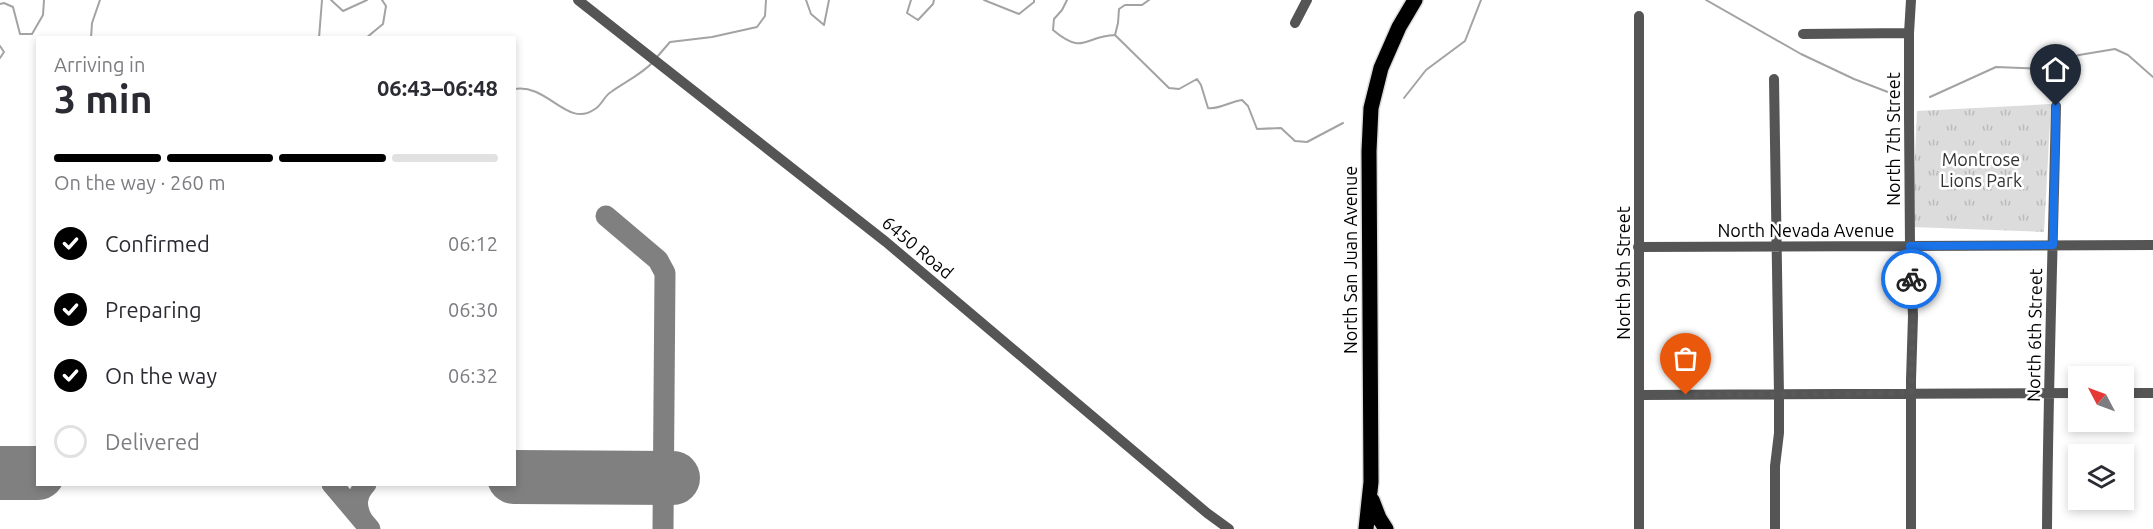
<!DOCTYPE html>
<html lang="en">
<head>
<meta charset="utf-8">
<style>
	body { margin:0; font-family:Ubuntu,sans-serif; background:#f7f7f7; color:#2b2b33; height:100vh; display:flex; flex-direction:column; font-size:22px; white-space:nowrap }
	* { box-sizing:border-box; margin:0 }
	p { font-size:20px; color:#7c7c81 }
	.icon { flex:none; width:33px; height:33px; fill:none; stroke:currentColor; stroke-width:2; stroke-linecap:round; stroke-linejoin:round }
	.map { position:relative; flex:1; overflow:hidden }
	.panel { position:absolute; left:36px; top:36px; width:480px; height:450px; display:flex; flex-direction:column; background:#fff; border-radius:0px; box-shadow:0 3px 9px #0003 }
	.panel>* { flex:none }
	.needle { width:39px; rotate:311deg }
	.fabs { position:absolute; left:2068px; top:366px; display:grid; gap:12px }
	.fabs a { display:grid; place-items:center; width:66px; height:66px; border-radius:0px; background:#fff; box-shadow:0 3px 9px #0003; font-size:30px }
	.pin { position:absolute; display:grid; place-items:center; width:51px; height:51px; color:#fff; margin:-62px -26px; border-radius:50% 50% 50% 0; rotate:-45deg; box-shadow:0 0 6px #0007 }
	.pin .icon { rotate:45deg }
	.courier { position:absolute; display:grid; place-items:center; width:60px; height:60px; margin:-30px; border:4px solid #1a73e8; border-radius:50%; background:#fff; color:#222; box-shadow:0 2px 8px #0007 }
	.head em { font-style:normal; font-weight:600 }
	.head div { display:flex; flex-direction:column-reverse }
	.head { display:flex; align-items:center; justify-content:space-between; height:102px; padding:0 18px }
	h1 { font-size:39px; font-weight:600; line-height:45px }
	.bar { display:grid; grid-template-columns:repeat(4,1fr); gap:9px 6px; align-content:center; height:72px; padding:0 18px }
	.bar i { height:8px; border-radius:4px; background:#e1e1e2 }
	.bar .selected { background:#000 }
	.bar p { grid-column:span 4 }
	ol { padding:0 18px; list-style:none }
	li { display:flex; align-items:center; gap:18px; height:66px }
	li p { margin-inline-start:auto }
	li .icon { padding:6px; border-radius:50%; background:#000; color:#fff; stroke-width:4 }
	li:last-child { color:#7c7c81 }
	li i { width:33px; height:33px; border:3px solid #e1e1e2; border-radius:50% }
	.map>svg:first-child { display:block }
	.grass { fill:url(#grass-tufts) }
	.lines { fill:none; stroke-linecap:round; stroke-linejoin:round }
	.stream { stroke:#a3a3a3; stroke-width:2 }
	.taxiway { stroke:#808080; stroke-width:21 }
	.runway { stroke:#808080; stroke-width:54 }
	.highway-casing { stroke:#dbdbdb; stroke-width:18 }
	.minor { stroke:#555; stroke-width:10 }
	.highway { stroke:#000; stroke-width:15 }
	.done { stroke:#595959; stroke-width:6; stroke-dasharray:0 10.8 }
	.route { stroke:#1a73e8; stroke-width:8 }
	.labels { text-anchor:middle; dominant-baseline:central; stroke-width:5; stroke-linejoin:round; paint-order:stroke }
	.street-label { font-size:18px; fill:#000; stroke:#fff }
	.park-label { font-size:18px; fill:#333; stroke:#fff }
</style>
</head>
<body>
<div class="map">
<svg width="2153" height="529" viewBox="0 0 2153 529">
	<defs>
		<pattern id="grass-tufts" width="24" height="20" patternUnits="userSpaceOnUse" patternTransform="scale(1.5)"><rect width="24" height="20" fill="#dcdcdc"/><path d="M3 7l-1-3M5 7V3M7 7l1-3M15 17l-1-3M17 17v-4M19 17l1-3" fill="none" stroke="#bbb"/></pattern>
	</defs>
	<rect width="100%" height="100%" fill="#fff"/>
	<path class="grass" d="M2051,104L2044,232L1912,227L1917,111Z"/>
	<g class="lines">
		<path class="stream" d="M331,0L343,11L367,0
			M806,0L811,14L824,25L829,0
			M911,0L907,13L918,20L933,4L934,0
			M984,0L1019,14L1034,2V0
			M1067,0L1062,10L1054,19L1053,30C1084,56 1084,36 1115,35L1169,88L1179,89L1197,79L1201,85L1208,108C1219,110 1231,101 1242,100L1248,106L1257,129L1281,128L1295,141L1307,142L1343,123
			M1706,0L1801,54L1854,79L1893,94
			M0,4L4,3L13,7L20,34H32L43,15L44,0
			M1115,35L1118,23L1119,9L1125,5H1142L1149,0
			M91,38L92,23L100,0
			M319,38L322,0
			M366,38L383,24L386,6L382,0
			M0,46L4,52L0,58
			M657,57L670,42L712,37L757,27L765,16L766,0
			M514,89C548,83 567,129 595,109C602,105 604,96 611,92C625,82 642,74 653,62
			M1930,97L1996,67L2044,69L2079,55L2115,49L2128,55L2153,77
			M1404,98L1426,70L1465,41L1481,0"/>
		<path class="taxiway" d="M606,216L658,260L665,273L663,529
			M332,484L370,529
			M362,519C355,506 356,495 366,484"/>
		<path class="runway" d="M0,473H38
			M514,477L673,478"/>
		<defs>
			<path id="highway" d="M1372,500L1379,518L1386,529
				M1366,529L1371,482L1369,151L1371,108L1381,68L1399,27L1415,0"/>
		</defs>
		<use href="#highway" class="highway-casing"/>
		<path class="minor" d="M578,0L886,242L1207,513L1229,529
			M1639,16V529
			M1295,23L1307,0
			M1803,34L1909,33
			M1774,79L1779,395V433L1775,466V529
			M1638,247L2153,245
			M2124,393H2153
			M1640,395L2079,393
			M1911,529V380L1913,316L1910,246L1909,117V33L1911,0
			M2047,529C2048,388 2053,247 2056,106"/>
		<use href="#highway" class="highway"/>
	</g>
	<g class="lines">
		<path class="done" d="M1686,395L1911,393L1913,316L1911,279"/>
		<path class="route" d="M1911,279L1910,246L2053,245L2056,106"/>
	</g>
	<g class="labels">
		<g class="street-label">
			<text transform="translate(1893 139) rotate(-90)">North 7th Street</text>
			<text x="1806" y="230">North Nevada Avenue</text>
			<text transform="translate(918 247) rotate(40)">6450 Road</text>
			<text transform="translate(1350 260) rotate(-90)">North San Juan Avenue</text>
			<text transform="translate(1623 273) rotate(-90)">North 9th Street</text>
			<text transform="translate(2034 335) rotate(-89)">North 6th Street</text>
		</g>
		<g class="park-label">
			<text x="1981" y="159">Montrose<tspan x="1981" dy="21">Lions Park</tspan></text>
		</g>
	</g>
</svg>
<div class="fabs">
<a><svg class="needle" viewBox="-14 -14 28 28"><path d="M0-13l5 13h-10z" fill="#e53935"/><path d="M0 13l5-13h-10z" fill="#7c7c81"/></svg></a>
<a><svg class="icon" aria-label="layers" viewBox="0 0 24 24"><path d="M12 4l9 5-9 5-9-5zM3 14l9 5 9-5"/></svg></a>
</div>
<div class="pin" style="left:1686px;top:395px;background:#ea580c"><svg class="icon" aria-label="bag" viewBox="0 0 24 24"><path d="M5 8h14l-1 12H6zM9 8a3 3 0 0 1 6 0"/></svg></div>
<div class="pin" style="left:2056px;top:106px;background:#1f2937"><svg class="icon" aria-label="home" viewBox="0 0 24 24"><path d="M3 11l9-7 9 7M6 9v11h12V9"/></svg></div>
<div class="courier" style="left:1911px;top:279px"><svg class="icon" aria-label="bike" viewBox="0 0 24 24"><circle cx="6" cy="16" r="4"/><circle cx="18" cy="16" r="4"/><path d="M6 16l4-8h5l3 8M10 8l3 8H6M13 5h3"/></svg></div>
<section class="panel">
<div class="head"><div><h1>3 min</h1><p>Arriving in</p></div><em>06:43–06:48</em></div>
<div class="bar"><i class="selected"></i><i class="selected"></i><i class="selected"></i><i></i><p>On the way · 260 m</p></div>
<ol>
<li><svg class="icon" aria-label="check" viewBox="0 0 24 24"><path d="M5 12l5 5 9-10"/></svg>Confirmed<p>06:12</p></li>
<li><svg class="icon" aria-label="check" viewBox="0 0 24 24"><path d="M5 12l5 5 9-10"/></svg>Preparing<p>06:30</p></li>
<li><svg class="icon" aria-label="check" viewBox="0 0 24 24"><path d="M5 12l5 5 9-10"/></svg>On the way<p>06:32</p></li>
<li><i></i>Delivered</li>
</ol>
</section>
</div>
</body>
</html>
